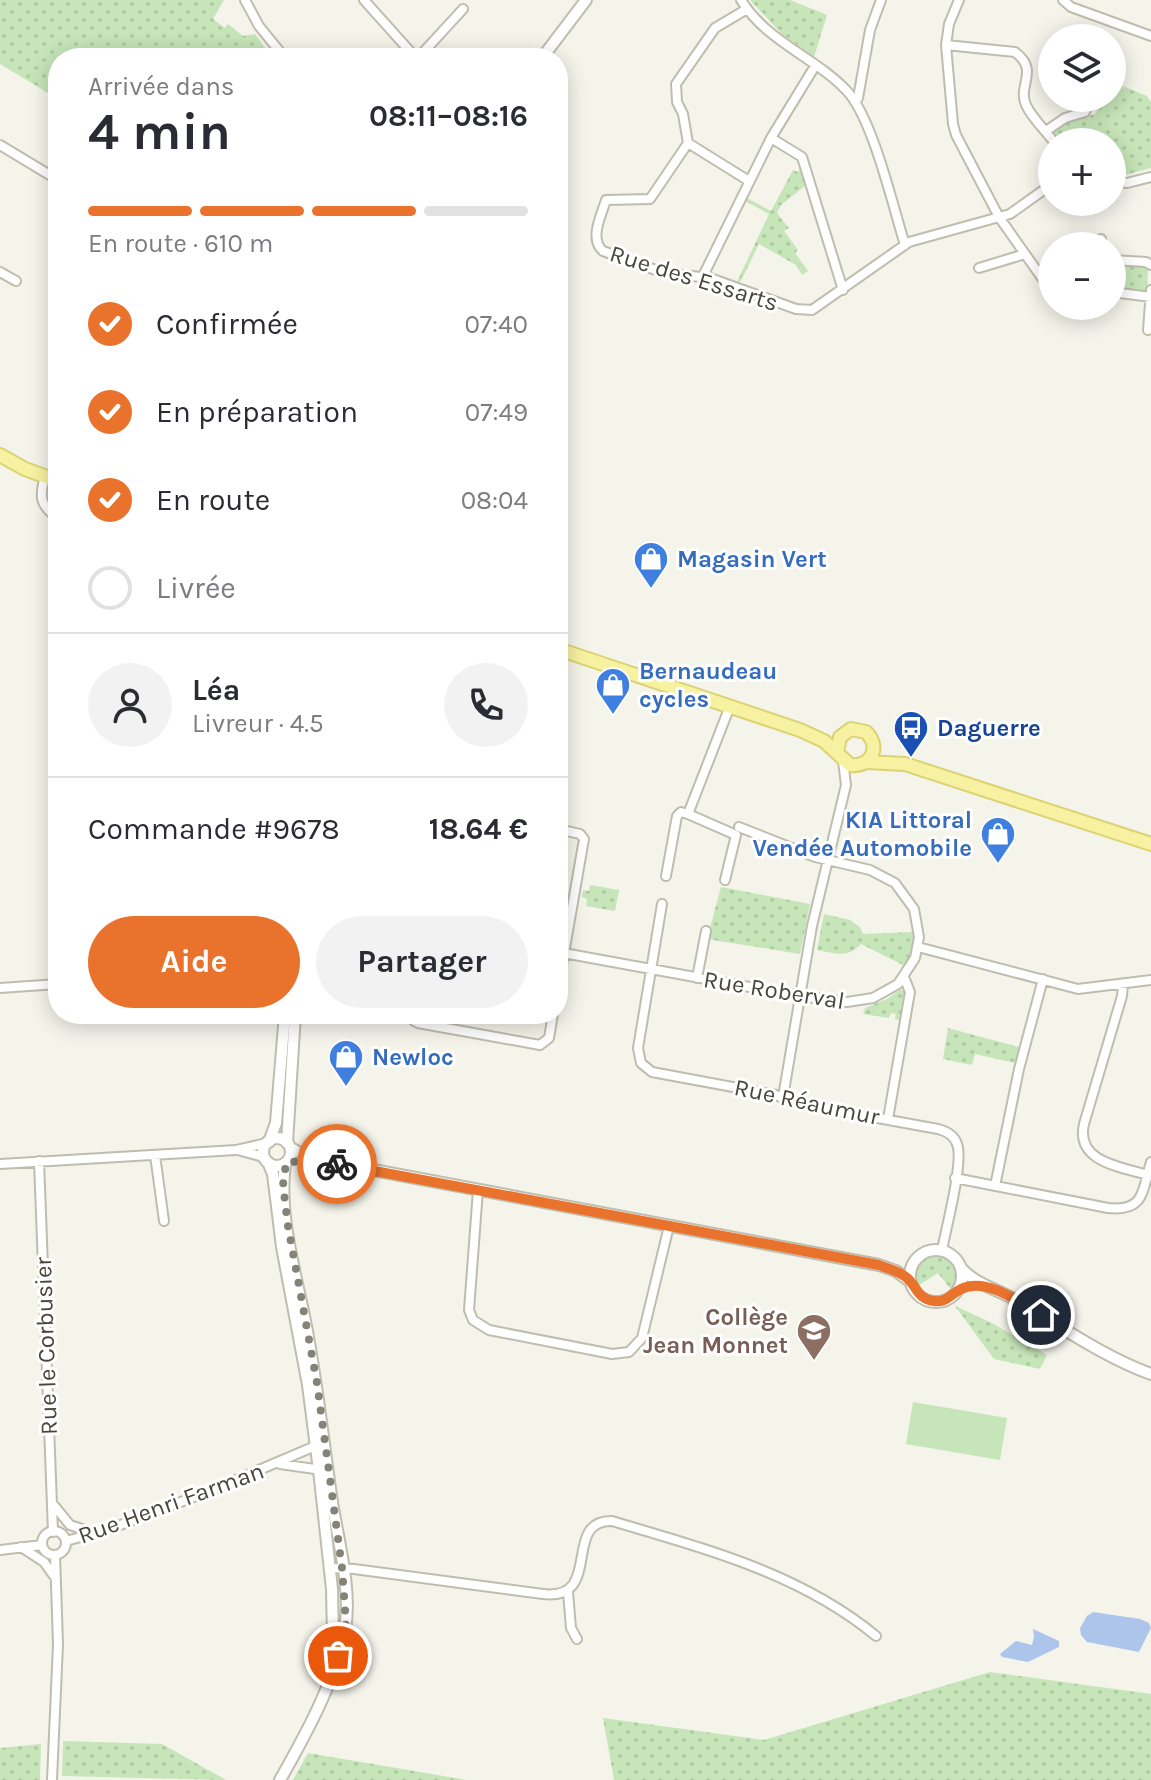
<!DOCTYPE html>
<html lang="fr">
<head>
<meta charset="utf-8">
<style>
	body { margin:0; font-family:Karla,sans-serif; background:#f2f2f3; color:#2b2b33; height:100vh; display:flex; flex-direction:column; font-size:30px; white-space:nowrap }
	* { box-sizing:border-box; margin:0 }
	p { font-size:26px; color:#7c7c81 }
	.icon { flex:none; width:44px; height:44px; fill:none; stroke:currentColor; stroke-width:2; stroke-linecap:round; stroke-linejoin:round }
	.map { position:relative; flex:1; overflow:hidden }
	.details { position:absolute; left:48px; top:48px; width:520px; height:976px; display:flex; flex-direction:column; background:#fff; border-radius:32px; box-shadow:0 4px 20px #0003 }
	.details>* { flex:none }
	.buttons { position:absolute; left:1038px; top:24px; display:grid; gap:16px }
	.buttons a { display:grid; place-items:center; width:88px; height:88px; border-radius:50%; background:#fff; box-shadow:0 4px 20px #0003; font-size:40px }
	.pin { position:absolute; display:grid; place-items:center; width:68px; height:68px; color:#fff; margin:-34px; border:4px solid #fff; border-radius:50%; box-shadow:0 2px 8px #0007 }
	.courier { position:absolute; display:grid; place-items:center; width:80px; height:80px; margin:-40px; border:6px solid #e9732d; border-radius:50%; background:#fff; color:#222; box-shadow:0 2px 10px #0007 }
	.summary em { font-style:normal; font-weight:700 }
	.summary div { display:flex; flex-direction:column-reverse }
	.summary { display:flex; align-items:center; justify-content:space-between; height:136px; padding:0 40px }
	h1 { font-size:52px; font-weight:700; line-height:60px }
	.bar { display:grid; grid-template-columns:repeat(4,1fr); gap:12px 8px; align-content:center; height:96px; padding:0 40px }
	.bar i { height:10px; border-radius:6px; background:#e1e1e2 }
	.bar .selected { background:#e9732d }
	.bar p { grid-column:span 4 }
	.line { display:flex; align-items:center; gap:20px; padding:0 40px; border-top:2px solid #e1e1e2 }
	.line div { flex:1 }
	.round { display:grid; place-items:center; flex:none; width:84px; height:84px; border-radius:42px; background:#f2f2f3 }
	ol { padding:0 40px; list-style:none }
	li { display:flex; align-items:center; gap:24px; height:88px }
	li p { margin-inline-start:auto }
	li .icon { padding:8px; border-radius:50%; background:#e9732d; color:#fff; stroke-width:4 }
	li:last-child { color:#7c7c81 }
	li i { width:44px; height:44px; border:4px solid #e1e1e2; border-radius:50% }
	.button { display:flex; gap:16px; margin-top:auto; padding:16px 40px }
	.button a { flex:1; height:92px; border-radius:48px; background:#e9732d; color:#fff; font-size:32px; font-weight:700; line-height:92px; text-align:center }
	.button a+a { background:#f2f2f3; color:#2b2b33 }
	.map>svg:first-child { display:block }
	.grass { fill:url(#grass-dots) }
	.pitch { fill:#c6e5b8 }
	.water { fill:#adc4eb }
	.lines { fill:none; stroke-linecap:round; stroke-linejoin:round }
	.minor-casing { stroke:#bfbdae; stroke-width:12 }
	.tertiary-casing { stroke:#bfbdae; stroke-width:14 }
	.primary-casing { stroke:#dbd372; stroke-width:16 }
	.minor { stroke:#fff; stroke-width:8 }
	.tertiary { stroke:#fff; stroke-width:10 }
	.primary { stroke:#f7f1a2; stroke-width:12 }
	.done { stroke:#848377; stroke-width:8; stroke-dasharray:0 14.4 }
	.route { stroke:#e9732d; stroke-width:10 }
	.labels { text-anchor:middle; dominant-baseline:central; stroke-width:6; stroke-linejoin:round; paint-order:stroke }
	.street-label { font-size:24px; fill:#484639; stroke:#fff }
	.shop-label { font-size:24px; font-weight:bold; fill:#366cbe; stroke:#fff; text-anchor:start }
	.transit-label { font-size:24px; font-weight:bold; fill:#164399; stroke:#fff; text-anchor:start }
	.education-label { font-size:24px; font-weight:bold; fill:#785e54; stroke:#fff; text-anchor:end }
</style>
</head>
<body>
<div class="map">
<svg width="1151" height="1780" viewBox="0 0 1151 1780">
	<defs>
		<pattern id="grass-dots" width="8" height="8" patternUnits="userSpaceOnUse" patternTransform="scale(2)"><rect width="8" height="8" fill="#c6e5b8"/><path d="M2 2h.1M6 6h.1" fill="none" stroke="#acc69f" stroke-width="1.8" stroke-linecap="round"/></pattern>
	</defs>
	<rect width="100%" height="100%" fill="#f4f4eb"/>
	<path class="grass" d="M0,0H224L213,19L225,28L228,24L243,36L255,34L272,58H58V99L0,64Z
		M750,0H790L827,15L814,57L782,34Z
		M1113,82L1147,96L1151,102V168L1128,174L1112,173V142H1060L1053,132L1068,122L1095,114L1104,98H1112Z
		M801,167L806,185L781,205L777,213L789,228L784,231L798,250L795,253L808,271L802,275L796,265L759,244L741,281L737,282L769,214L745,201L747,198L771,211L793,170L798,172Z
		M1112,263L1145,266L1148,270L1147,289L1141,293L1112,289Z
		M590,885L619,890L615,911L586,906L587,899L582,897L583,890L589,891Z
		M721,887L810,904L800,954L707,939Z
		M824,914L850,920L860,927L863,934L913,932L914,943L905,966L861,944C847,959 835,953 817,950Z
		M900,990L907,991L902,1021L895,1019L896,1014L891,1013L889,1018L863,1014L865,1008L887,999Z
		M948,1028L1019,1047L1015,1063L975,1054L972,1065L943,1059Z
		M938,1253C959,1259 964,1274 953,1292L938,1273L916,1287C911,1268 920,1256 938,1253Z
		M955,1306L992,1323L1047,1355L1040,1369L994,1359Z
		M990,1672L1151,1694V1780H614L603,1718L764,1740Z
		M63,1741L162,1744L226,1780L62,1776Z
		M41,1744L40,1780H0V1748Z
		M308,1753L467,1780H293Z"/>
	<path class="pitch" d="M913,1402L1007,1418L1000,1460L906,1444Z"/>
	<path class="water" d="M1093,1612L1140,1619L1149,1623L1151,1628L1139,1652L1087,1642L1081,1635L1080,1628L1087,1616Z
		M1033,1629L1059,1641V1647L1028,1662L1002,1657L1000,1654L1016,1641L1032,1645L1034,1637Z"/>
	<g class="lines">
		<defs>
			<path id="minor" d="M245,0L259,26L285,58
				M364,0L416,58
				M741,0C767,42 815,57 847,91C873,119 893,207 905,245
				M1063,0L1071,7L1151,36
				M747,9L715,28L676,84L677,102L683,114L688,143L650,199L606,200C601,216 589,239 603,251L664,273L710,278L796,309L812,310L909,242L1010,214L1052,184
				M946,45L949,24L959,0
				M418,58L463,9
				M855,102L858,98L870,30L881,0
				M1046,131L1065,118L1085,112L1091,98
				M771,138L802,157L843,290
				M688,143L749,181
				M0,145L58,180
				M1112,181L1127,183L1151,177
				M1099,246L1101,239
				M1112,260L1146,262L1151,265
				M979,268L1025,254
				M0,272L16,281
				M702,278L771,138L815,66
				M1052,284L1042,278L999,217L956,135L953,124L946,45L1015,52C1040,71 1017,85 1026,105C1032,118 1045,130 1054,142
				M1112,292L1151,297
				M1148,330L1151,290
				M45,477C39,496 40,506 58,518
				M558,829L580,834L584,839L558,988
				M666,876L677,816L681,812L688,814
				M725,880L736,835L688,814L730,706
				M662,904L638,1048L641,1063L652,1072L776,1095L790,1102L938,1129C946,1131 954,1135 957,1144C964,1162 946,1228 942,1250
				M918,947L1078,989L1151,980
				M558,952L799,996L847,1002L873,998L898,984L915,958L919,937L914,909L895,883L870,870L815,857L739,827
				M697,978L706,931
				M1123,984L1122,996L1084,1124C1075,1163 1123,1167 1151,1176
				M0,988L58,984
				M411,1014L414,1021L418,1023L540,1045L549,1038L553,1014
				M783,1097L812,926L846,785L843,761
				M888,1119L910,992L904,977
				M241,1151L260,1156L266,1160
				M155,1155L164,1221
				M39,1161L53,1532
				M0,1164L236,1150L267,1143
				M955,1178L1108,1208C1145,1212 1142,1191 1151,1162
				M995,1186L1019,1069L1043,979
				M478,1190L469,1310L473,1320L489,1330L612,1354L629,1352L642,1338L669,1226
				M280,1464L322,1470
				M52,1503L70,1525L94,1533
				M42 1543a12 12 0 1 1 24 0a12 12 0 1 1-24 0Z
				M66,1541L110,1529L212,1490L320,1444
				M21,1547L44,1562L54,1576
				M0,1550L42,1545
				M330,1568L354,1569L543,1594C604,1601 561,1520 612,1521C705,1549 800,1573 876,1636
				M568,1592L571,1628L577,1639
				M52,1780L58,1644L55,1555"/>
			<path id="tertiary" d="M542,58L586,0
				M263 1152a14 14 0 1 1 28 0a14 14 0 1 1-28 0Z
				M269,1142L276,1123L285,1014
				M287,1143L295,1014
				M291,1148L307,1157L320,1160L879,1265L896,1271L911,1282
				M268,1162L273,1174L282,1247L308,1385L319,1470L332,1589L333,1637L327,1670
				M910 1276a26 26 0 1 1 52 0a26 26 0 1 1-52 0Z
				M961,1268C975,1284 996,1289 1014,1299C1059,1325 1102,1356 1151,1374
				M280,1780C306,1734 335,1682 345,1629C352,1591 338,1540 332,1502C323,1441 317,1381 305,1321C295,1270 278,1215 285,1164"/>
			<path id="primary" d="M0,455L25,469L58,481
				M558,649L800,730L824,741L850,765C872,767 881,747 866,732L851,729L840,737L837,752
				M867,762L905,764L1151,844"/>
		</defs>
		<use href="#minor" class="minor-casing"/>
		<use href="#tertiary" class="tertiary-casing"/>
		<use href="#primary" class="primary-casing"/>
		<use href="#minor" class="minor"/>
		<use href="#tertiary" class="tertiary"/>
		<use href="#primary" class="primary"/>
	</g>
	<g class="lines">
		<path class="done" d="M337,1164L306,1160L286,1163L283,1185L288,1226L317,1383L342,1568L346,1623L338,1656"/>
		<path class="route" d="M337,1164L879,1265C888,1269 899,1271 907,1278C917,1286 917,1299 934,1301C946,1303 951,1294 961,1289C987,1277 1019,1302 1041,1315"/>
	</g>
	<defs>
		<symbol id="shop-pin" viewBox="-11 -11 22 30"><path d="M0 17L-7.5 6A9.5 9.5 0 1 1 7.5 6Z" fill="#3f7fe0" stroke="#fff"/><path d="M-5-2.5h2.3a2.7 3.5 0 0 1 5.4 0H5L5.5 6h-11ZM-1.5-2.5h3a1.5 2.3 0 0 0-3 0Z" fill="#fff"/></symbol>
		<symbol id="bus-pin" viewBox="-11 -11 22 30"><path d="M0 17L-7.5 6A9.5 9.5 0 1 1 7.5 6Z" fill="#1a4fb4" stroke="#fff"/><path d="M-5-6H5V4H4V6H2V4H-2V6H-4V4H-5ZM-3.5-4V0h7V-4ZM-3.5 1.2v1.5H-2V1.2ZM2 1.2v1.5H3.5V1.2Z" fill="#fff"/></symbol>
		<symbol id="school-pin" viewBox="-11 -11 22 30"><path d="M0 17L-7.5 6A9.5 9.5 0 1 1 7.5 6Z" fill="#8d6e63" stroke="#fff"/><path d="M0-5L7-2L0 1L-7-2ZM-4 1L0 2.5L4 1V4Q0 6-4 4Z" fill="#fff"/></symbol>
	</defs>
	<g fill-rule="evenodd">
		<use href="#shop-pin" x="631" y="539" width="40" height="54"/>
		<use href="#shop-pin" x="593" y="665" width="40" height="54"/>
		<use href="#bus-pin" x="891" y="708" width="40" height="54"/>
		<use href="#shop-pin" x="978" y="814" width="40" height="54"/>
		<use href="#shop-pin" x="326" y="1037" width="40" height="54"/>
		<use href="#school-pin" x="794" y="1311" width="40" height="54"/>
	</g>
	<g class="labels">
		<g class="street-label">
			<text transform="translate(694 278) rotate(17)">Rue des Essarts</text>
			<text transform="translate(774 990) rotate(9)">Rue Roberval</text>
			<text transform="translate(807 1102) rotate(12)">Rue Réaumur</text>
			<text transform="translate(46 1346) rotate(-92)">Rue le Corbusier</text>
			<text transform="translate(171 1503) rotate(-20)">Rue Henri Farman</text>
		</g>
		<g class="shop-label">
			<text x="677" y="559">Magasin Vert</text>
			<text x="639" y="671">Bernaudeau<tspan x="639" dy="28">cycles</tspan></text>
			<text x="972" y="820" text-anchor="end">KIA Littoral<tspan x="972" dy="28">Vendée Automobile</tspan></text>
			<text x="372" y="1057">Newloc</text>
		</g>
		<g class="transit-label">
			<text x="937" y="728">Daguerre</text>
		</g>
		<g class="education-label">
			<text x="788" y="1317">Collège<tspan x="788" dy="28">Jean Monnet</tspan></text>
		</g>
	</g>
</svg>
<div class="buttons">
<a><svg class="icon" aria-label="layers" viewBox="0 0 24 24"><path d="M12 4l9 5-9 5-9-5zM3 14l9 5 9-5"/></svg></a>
<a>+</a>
<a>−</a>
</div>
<div class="pin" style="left:338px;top:1656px;background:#ea580c"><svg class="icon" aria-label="bag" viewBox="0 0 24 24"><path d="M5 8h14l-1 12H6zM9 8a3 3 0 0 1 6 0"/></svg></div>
<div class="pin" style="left:1041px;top:1315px;background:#1f2937"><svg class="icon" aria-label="home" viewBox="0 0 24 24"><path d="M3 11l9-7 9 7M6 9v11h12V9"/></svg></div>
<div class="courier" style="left:337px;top:1164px"><svg class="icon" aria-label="bike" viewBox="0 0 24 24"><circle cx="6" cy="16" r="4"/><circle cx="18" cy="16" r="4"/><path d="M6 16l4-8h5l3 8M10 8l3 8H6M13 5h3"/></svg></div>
<section class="details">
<div class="summary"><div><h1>4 min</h1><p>Arrivée dans</p></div><em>08:11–08:16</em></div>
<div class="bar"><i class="selected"></i><i class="selected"></i><i class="selected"></i><i></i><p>En route · 610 m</p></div>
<ol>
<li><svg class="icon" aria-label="check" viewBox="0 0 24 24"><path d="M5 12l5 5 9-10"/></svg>Confirmée<p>07:40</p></li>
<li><svg class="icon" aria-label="check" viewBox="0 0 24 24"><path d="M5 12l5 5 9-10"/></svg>En préparation<p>07:49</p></li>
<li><svg class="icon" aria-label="check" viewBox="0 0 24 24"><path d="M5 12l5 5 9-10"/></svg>En route<p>08:04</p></li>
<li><i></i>Livrée</li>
</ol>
<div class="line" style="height:144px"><a class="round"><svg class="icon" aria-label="person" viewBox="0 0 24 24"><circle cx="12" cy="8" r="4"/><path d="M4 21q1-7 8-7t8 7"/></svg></a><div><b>Léa</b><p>Livreur · 4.5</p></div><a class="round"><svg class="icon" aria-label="phone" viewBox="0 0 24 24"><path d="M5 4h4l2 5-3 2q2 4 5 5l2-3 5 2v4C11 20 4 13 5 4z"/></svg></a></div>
<div class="line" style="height:104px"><div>Commande #9678</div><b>18.64 €</b></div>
<div class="button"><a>Aide</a><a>Partager</a></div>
</section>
</div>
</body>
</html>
